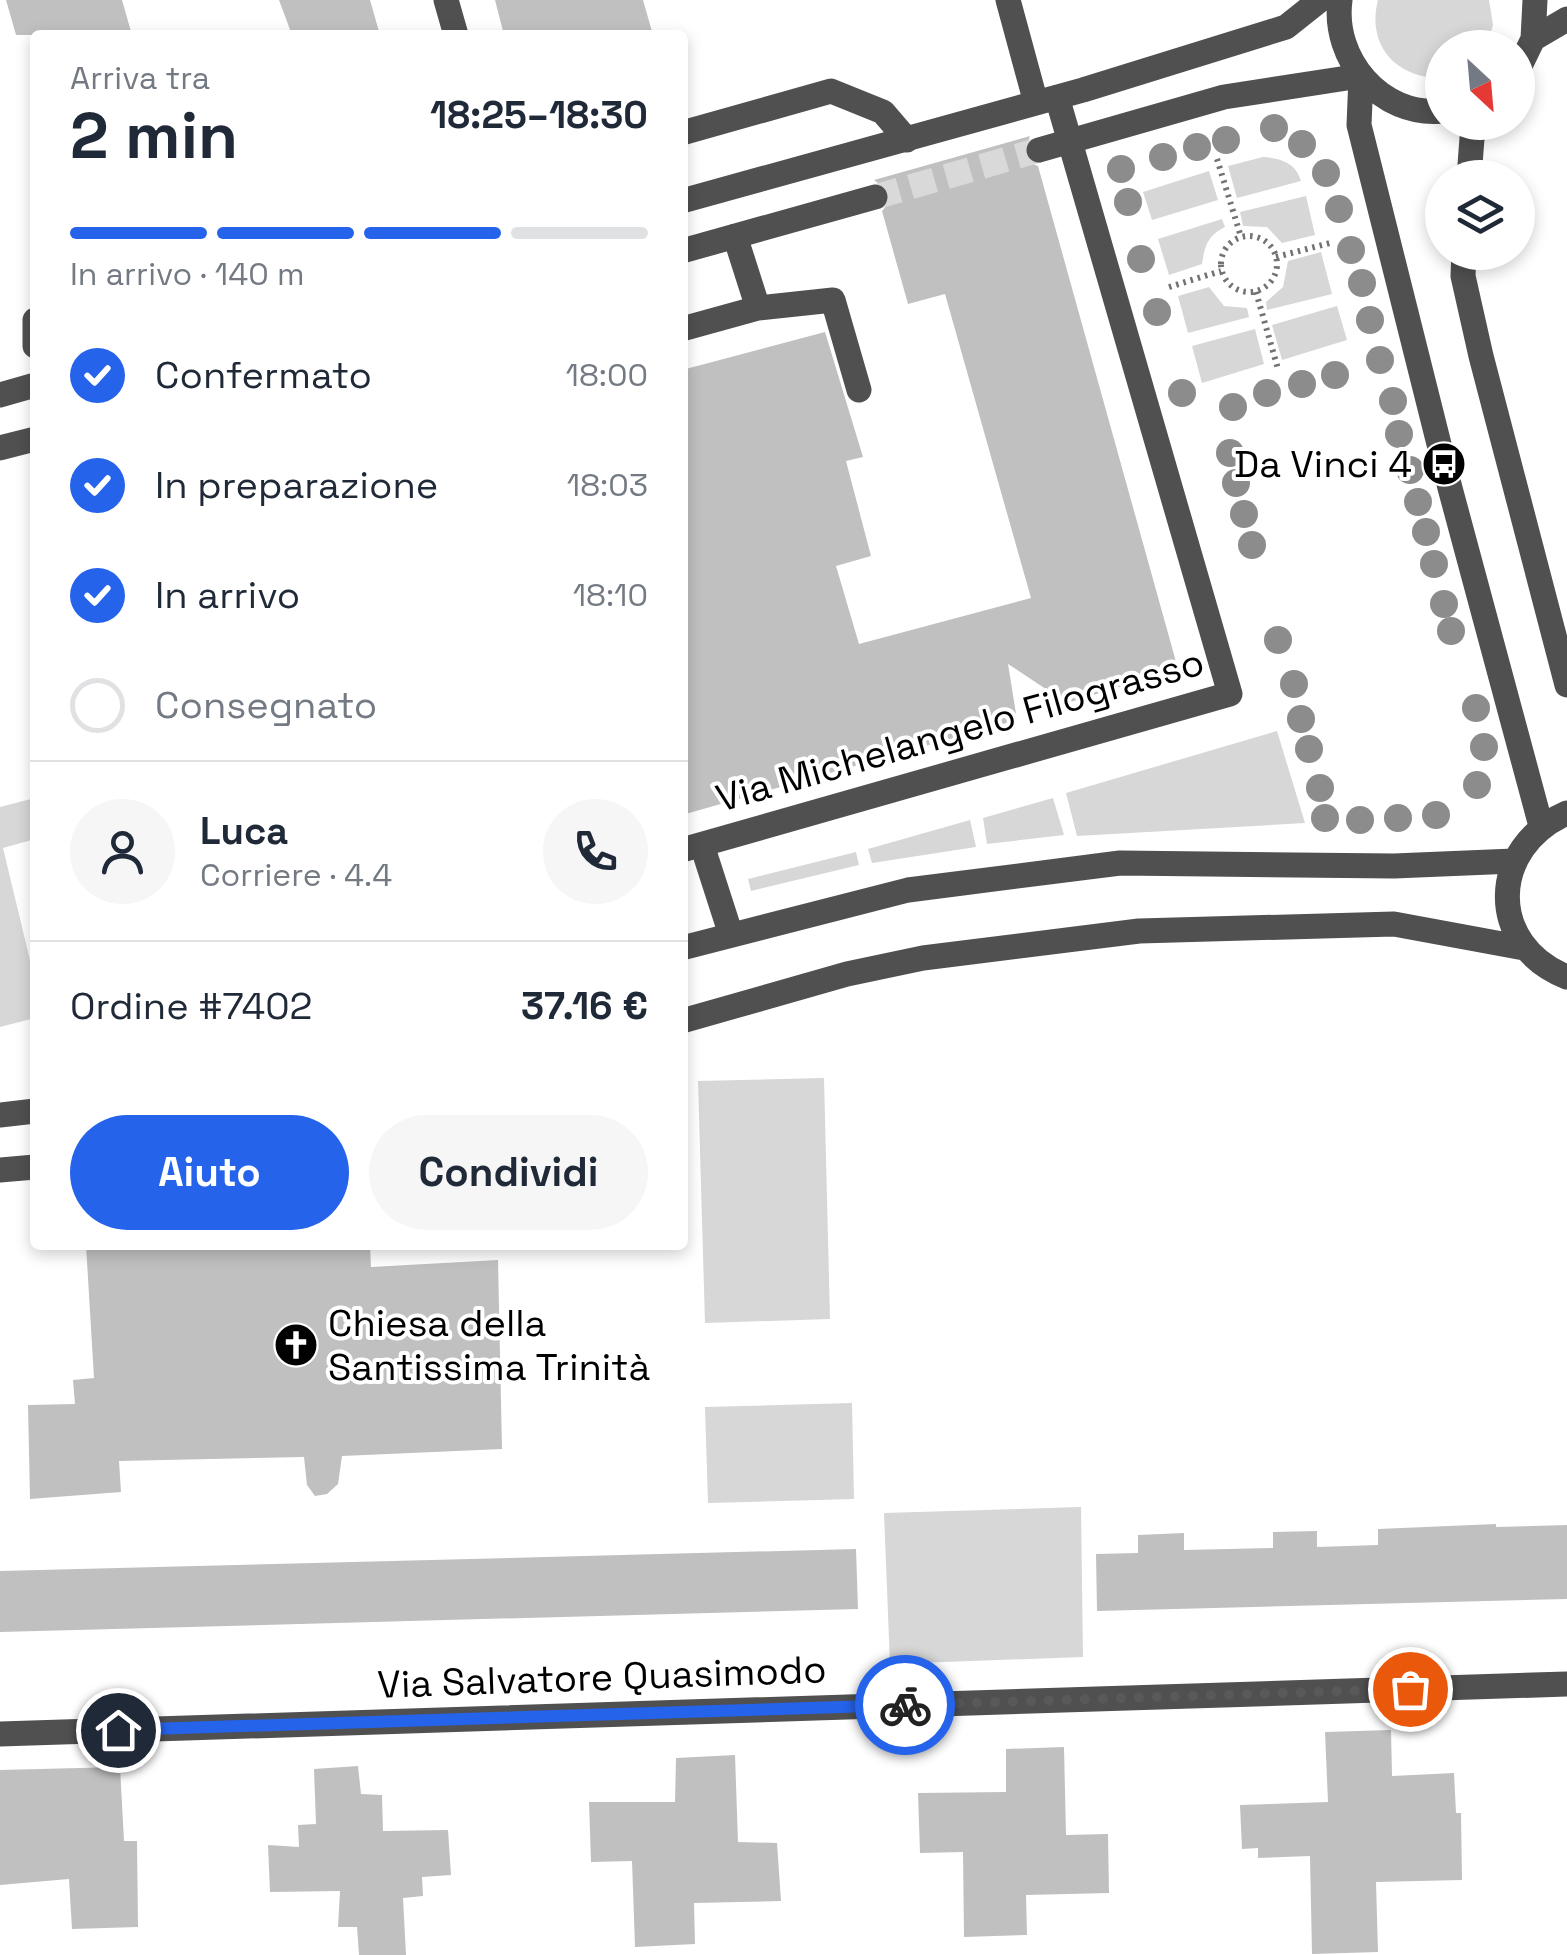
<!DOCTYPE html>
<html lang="it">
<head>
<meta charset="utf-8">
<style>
	body { margin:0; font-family:"Space Grotesk",sans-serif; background:#f6f6f7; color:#1f2937; height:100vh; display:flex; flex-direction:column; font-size:38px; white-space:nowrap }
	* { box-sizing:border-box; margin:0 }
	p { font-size:32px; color:#747a83 }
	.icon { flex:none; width:55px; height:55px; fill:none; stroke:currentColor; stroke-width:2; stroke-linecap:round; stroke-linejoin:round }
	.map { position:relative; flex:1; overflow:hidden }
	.details { position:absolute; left:30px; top:30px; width:658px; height:1220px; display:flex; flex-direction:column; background:#fff; border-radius:10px; box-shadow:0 5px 15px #0003 }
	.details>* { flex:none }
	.needle { width:65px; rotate:154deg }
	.tools { position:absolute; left:1425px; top:30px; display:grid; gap:20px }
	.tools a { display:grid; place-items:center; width:110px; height:110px; border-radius:50%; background:#fff; box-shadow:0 5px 15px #0003; font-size:50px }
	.pin { position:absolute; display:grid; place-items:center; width:85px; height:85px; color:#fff; margin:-42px; border:5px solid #fff; border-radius:50%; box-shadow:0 2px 10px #0007 }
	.courier { position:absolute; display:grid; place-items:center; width:100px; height:100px; margin:-50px; border:8px solid #2563eb; border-radius:50%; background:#fff; color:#222; box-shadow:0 2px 12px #0007 }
	.overview em { font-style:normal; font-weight:700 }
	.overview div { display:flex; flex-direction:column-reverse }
	.overview { display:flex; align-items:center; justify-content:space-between; height:170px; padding:0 40px }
	h1 { font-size:65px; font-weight:700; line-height:75px }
	.bar { display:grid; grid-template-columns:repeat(4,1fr); gap:15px 10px; align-content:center; height:120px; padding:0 40px }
	.bar i { height:12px; border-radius:8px; background:#e0e1e3 }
	.bar .selected { background:#2563eb }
	.bar p { grid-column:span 4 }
	.line { display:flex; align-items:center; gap:25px; padding:0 40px; border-top:2px solid #e0e1e3 }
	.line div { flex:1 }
	.round { display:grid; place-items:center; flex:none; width:105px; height:105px; border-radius:52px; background:#f6f6f7 }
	ol { padding:0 40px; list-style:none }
	li { display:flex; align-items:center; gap:30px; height:110px }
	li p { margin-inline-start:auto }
	li .icon { padding:10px; border-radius:50%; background:#2563eb; color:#fff; stroke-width:4 }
	li:last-child { color:#747a83 }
	li i { width:55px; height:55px; border:5px solid #e0e1e3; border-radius:50% }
	.button { display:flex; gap:20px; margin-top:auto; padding:20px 40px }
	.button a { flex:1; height:115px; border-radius:60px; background:#2563eb; color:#fff; font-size:40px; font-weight:700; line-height:115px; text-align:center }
	.button a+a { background:#f6f6f7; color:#1f2937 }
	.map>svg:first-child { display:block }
	.green { fill:#d7d7d7 }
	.building { fill:#c0c0c0 }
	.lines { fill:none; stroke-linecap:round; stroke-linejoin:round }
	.minor-tunnel { stroke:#d9d9d9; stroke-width:25; stroke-dasharray:25 12; stroke-linecap:butt }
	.path { stroke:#727272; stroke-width:6; stroke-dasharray:2.5 5; stroke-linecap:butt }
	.minor { stroke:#505050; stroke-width:25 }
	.tree { fill:#8c8c8c }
	.done { stroke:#595959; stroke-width:10; stroke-dasharray:0 18 }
	.route { stroke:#2563eb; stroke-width:12 }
	.labels { text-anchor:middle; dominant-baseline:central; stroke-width:8; stroke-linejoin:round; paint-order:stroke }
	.poi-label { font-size:38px; fill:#000; stroke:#fff; text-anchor:end }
	.street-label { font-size:38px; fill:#000; stroke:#fff }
</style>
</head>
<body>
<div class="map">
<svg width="1567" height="1955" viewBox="0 0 1567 1955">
	<rect width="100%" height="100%" fill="#fff"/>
	<path class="green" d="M1378,0H1489L1493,25L1487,45L1442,48V78C1397,79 1366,46 1378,0Z
		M1263,157C1281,158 1296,163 1301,181L1237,198L1228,166Z
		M1209,171L1218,200L1152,220L1143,192Z
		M1306,196L1315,235L1282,243L1267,227L1243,226L1240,212Z
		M1222,219L1225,227C1207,236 1205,246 1202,264L1169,275L1158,239Z
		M1321,252L1332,294L1267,310L1266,302L1283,287L1288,261Z
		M1209,287L1224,306L1247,308L1249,317L1188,333L1178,296Z
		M1337,306L1347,340L1282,360L1272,325Z
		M1255,329L1264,364L1202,383L1192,346Z
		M1277,731L1305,823L1077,836L1066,793Z
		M35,798V839L3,848L35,981V1018L0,1027V807Z
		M1053,798L1064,835L987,844L983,818Z
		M970,820L976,847L872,863L868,849Z
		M856,852L859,865L751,891L748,879Z
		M824,1078L830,1319L705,1323L698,1081Z
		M852,1403L854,1499L708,1503L705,1407Z
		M1081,1507L1083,1657L890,1664L884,1513Z"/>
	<path class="building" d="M6,0H122L132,35H16Z
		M279,0H370L380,35H292Z
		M495,0H643L653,35H504Z
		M1030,136L1023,154L1028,162L1038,166L1178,669L1067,703L1008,664L1017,720L682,815V370L825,332L863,457L846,461L871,556L836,566L859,644L1031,598L945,294L908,304L882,211L890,202V192L874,180Z
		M86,1245H370L371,1267L498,1260L502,1449L342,1456L338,1484L327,1494L315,1496L307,1485L304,1457L119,1461L121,1492L30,1499L28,1405L75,1404L73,1380L94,1378Z
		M1496,1524V1527L1567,1525V1599L1097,1611L1096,1554L1138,1553V1535L1184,1533V1550L1273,1548V1532L1317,1531V1547L1378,1545V1529Z
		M856,1549L858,1609L0,1632V1571Z
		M1391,1730L1392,1776L1454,1773L1456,1813H1461L1462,1880L1376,1882L1378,1952L1312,1954L1310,1856L1258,1858V1848L1242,1849L1240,1805L1328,1802L1325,1732Z
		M1064,1747L1066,1835L1108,1834L1109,1893L1026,1895L1027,1935L964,1937L963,1852L920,1853L918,1793L1006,1792V1749Z
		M735,1755L738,1842L777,1843L781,1901L694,1903L695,1944L635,1947L632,1861L591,1862L589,1802H675L676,1758Z
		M358,1766L361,1794L382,1795L383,1831L448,1830L451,1875L422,1877L423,1896L403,1898L406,1955H359L357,1927H338L340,1891L270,1892L268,1845L299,1847L298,1825L316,1824L314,1769Z
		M120,1767L124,1841H137L138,1927L72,1929L69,1879L0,1885V1770Z"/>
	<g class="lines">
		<path class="minor-tunnel" d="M875,197L1039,150"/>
		<path class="path" d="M1217,159L1241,237
			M1221 264a28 28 0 1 1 56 0a28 28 0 1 1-56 0Z
			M1276,257L1330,243
			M1169,287L1221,271
			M1256,292L1278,369"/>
		<path class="minor" d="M446,0L456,35
			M1008,0L1036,103
			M1340,0C1332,59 1381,117 1442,111
			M1533,39L1567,19
			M1518,70L1533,39L1535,0
			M1361,77L1359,125L1450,488L1541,826
			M682,133L831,91L883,112L907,140
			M1039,150L1224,97L1360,76
			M1469,178L1472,138L1479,122
			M682,201L1083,90L1286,27L1320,0
			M682,251L875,197
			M1464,252L1463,276L1481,356L1567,685
			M758,308L833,300L859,390
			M35,320V346
			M682,329L758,308L735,236
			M0,395L35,385
			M0,448L35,439
			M1567,813C1489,847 1486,945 1567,977
			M702,845L731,935
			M682,850L1230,694L1057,97
			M682,948L908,890L1120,863L1394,866L1514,861
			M682,1021L847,974L923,958L1139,931L1394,924L1524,948
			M0,1115L35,1111
			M0,1170L35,1167
			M0,1734L1567,1684"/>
	</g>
	<g class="tree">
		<circle cx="1274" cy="128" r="14"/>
		<circle cx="1226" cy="140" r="14"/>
		<circle cx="1302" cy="144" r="14"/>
		<circle cx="1197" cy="147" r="14"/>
		<circle cx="1163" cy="157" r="14"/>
		<circle cx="1121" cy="169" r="14"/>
		<circle cx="1326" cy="173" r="14"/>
		<circle cx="1128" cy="202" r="14"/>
		<circle cx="1339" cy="209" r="14"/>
		<circle cx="1351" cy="250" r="14"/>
		<circle cx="1141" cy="259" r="14"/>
		<circle cx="1362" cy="283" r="14"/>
		<circle cx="1157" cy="312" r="14"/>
		<circle cx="1370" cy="320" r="14"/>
		<circle cx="1380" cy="360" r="14"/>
		<circle cx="1335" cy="375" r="14"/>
		<circle cx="1302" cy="384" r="14"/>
		<circle cx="1182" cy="393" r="14"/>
		<circle cx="1267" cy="393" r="14"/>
		<circle cx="1393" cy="401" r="14"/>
		<circle cx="1233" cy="407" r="14"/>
		<circle cx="1399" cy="434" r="14"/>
		<circle cx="1230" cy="453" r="14"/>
		<circle cx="1410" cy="470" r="14"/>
		<circle cx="1236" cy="483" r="14"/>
		<circle cx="1418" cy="502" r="14"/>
		<circle cx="1244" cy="514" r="14"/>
		<circle cx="1426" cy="532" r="14"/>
		<circle cx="1252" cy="545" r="14"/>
		<circle cx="1434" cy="564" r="14"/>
		<circle cx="1444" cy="604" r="14"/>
		<circle cx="1451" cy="631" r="14"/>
		<circle cx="1278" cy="640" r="14"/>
		<circle cx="1294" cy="684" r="14"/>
		<circle cx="1476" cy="708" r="14"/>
		<circle cx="1301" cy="719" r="14"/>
		<circle cx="1484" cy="747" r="14"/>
		<circle cx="1309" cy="749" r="14"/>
		<circle cx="1477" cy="785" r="14"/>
		<circle cx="1320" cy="788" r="14"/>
		<circle cx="1436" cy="815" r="14"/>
		<circle cx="1325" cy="818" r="14"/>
		<circle cx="1398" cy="818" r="14"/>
		<circle cx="1360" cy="820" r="14"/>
	</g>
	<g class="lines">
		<path class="done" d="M905,1705L1410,1689"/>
		<path class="route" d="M118,1730L905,1705"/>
	</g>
	<defs>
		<symbol id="bus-disc" viewBox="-11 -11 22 22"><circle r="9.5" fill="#000" stroke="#fff"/><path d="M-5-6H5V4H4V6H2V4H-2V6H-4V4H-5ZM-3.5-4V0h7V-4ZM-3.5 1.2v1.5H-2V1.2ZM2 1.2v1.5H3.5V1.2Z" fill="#fff"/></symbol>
		<symbol id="church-disc" viewBox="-11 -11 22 22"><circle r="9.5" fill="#000" stroke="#fff"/><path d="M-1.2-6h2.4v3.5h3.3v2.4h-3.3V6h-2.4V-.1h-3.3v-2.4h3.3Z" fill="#fff"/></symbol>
	</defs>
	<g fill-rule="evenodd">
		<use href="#bus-disc" x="1419" y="439" width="50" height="50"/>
		<use href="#church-disc" x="271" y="1320" width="50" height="50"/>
	</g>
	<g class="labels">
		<g class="poi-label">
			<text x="1412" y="464">Da Vinci 4</text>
			<text x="328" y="1323" text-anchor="start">Chiesa della<tspan x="328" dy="44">Santissima Trinità</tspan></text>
		</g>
		<g class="street-label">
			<text transform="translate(960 730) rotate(-16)">Via Michelangelo Filograsso</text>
			<text transform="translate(602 1677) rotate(-2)">Via Salvatore Quasimodo</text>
		</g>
	</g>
</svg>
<div class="tools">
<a><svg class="needle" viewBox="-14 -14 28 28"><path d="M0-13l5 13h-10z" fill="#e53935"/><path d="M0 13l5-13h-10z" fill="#747a83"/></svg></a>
<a><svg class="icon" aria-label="layers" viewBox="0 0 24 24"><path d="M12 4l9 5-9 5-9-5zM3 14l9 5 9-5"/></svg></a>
</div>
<div class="pin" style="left:1410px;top:1689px;background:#ea580c"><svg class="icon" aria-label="bag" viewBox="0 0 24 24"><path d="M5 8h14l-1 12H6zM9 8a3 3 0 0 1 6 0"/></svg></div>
<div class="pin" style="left:118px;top:1730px;background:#1f2937"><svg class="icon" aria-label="home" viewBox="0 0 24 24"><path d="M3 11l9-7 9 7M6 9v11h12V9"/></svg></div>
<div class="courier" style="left:905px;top:1705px"><svg class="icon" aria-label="bike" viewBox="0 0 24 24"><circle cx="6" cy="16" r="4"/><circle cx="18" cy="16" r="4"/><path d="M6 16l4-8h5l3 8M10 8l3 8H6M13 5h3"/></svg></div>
<section class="details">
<div class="overview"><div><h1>2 min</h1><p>Arriva tra</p></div><em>18:25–18:30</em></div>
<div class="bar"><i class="selected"></i><i class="selected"></i><i class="selected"></i><i></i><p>In arrivo · 140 m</p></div>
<ol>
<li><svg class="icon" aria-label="check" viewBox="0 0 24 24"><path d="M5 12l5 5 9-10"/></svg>Confermato<p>18:00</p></li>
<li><svg class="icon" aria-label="check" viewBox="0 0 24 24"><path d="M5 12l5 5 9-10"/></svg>In preparazione<p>18:03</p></li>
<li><svg class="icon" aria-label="check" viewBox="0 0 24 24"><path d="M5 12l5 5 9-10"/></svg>In arrivo<p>18:10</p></li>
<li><i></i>Consegnato</li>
</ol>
<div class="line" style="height:180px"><a class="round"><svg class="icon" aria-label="person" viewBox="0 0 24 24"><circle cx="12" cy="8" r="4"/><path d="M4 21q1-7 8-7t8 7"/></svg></a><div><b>Luca</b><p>Corriere · 4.4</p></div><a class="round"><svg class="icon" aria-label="phone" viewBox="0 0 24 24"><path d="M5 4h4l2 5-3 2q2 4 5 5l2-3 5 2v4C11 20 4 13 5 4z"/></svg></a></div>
<div class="line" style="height:130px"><div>Ordine #7402</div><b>37.16 €</b></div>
<div class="button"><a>Aiuto</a><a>Condividi</a></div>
</section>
</div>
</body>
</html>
